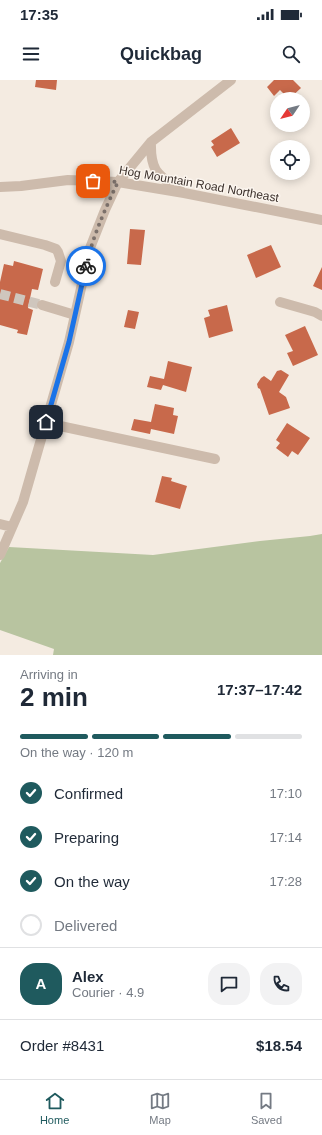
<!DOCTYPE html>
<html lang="en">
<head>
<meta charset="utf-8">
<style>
	body { margin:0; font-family:Helvetica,sans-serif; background:#f2f2f3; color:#1f2937; height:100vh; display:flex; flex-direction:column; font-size:15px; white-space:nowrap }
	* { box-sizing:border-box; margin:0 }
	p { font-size:13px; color:#747a83 }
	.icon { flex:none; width:22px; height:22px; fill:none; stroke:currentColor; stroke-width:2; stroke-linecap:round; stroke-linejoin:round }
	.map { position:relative; height:575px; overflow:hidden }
	.details { display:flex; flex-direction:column; background:#fff; flex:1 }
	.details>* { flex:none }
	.needle { width:26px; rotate:235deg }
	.controls { position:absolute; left:270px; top:12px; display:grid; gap:8px }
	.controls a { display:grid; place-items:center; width:40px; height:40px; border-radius:50%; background:#fff; box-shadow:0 2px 10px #0003; font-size:20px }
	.pin { position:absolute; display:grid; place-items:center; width:34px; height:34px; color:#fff; margin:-17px; border-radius:8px; box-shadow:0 2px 6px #0006 }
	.courier { position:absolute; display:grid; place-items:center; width:40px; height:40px; margin:-20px; border:3px solid #1a73e8; border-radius:50%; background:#fff; color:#222; box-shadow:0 1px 5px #0007 }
	.head em { font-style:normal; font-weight:700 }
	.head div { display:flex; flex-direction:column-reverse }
	.head { display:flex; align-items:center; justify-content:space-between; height:68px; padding:0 20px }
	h1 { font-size:26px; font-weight:700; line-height:30px }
	.bar { display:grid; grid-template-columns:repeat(4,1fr); gap:6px 4px; align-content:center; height:48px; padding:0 20px }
	.bar i { height:5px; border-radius:3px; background:#e0e1e3 }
	.bar .current { background:#1f5a5e }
	.bar p { grid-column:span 4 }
	.line { display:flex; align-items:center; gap:10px; padding:0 20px; border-top:1px solid #e0e1e3 }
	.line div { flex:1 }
	.round { display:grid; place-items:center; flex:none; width:42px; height:42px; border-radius:16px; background:#f2f2f3 }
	ol { padding:0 20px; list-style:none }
	li { display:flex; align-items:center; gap:12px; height:44px }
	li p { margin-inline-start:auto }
	li .icon { padding:4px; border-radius:50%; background:#1f5a5e; color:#fff; stroke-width:4 }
	li:last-child { color:#747a83 }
	li i { width:22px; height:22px; border:2px solid #e0e1e3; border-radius:50% }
	.status { display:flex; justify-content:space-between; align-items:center; height:28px; padding:0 20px; background:#fff; direction:ltr }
	.status svg { height:11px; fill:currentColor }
	header { display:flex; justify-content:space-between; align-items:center; height:52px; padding:0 20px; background:#fff; font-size:18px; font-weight:700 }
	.tab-bar { display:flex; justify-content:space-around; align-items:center; height:56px; border-top:1px solid #e0e1e3; background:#fff; font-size:11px; color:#747a83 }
	.tab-bar a { display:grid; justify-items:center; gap:2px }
	.tab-bar .current { color:#1f5a5e }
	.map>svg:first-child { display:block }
	.green { fill:#b8c4a0 }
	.building { fill:#c8694b }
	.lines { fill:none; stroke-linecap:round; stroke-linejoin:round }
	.minor-tunnel { stroke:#cfc6bd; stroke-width:10; stroke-dasharray:10 5; stroke-linecap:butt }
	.minor { stroke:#cdbbac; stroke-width:10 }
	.done { stroke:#7c716b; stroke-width:4; stroke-dasharray:0 7.2 }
	.route { stroke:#1a73e8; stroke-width:5 }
	.labels { text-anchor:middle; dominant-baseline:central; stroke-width:3; stroke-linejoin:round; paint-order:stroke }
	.street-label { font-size:12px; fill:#3b302b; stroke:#fbf5ee }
</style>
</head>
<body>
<div class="status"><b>17:35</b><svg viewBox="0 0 49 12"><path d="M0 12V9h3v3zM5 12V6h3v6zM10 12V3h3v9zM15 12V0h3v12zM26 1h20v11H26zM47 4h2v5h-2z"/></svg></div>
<header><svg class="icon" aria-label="menu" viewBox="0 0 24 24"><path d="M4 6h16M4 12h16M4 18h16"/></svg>Quickbag<svg class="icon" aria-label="search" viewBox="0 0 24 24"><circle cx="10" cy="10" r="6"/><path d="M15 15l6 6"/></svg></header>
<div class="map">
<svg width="322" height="575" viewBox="0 0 322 575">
	<rect width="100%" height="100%" fill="#f4ebe1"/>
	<path class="green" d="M322,454V575H53L54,569L0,550V483L9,467L153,475L260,461L310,456Z"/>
	<path class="building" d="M36,0H57L56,10L35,7Z
		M274,0H293L301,8L289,19L280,10L274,16L267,7Z
		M231,48L240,63L217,77L211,67L214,65L211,61Z
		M130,149L145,150L141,185L127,184Z
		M271,165L281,187L256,198L247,175Z
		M14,181L43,189L38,210L32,209L28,228L33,230L27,255L17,253L18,250L0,245V202L4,184L13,186Z
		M322,187V210L313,206Z
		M227,225L233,251L209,258L204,238L210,236L208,230Z
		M128,230L139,232L135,249L124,247Z
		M305,246L318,275L293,286L287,273L293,271L285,255Z
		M168,281L192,287L186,312L163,305L161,310L147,307L150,296L164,299Z
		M281,290L289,295L279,312L286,317L290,328L269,335L260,309L258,308L257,304L261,298L264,296L271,301L277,291Z
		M155,324L174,328L173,335L178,336L174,354L151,349L150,354L131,350L134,339L151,342Z
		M287,343L310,358L298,375L292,371L288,377L276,368L280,363L276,360Z
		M162,396L172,398L171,401L187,406L180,429L155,422Z"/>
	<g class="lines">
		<path class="minor-tunnel" d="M0,214L42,225"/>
		<path class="minor" d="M151,62C150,93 159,95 182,112
			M0,107L21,106L68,100L118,102L184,113L322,140
			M0,154L45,165L56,169L58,172L61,181L55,202
			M280,222L315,232L322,236
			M42,225L75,235
			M46,343L215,379
			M0,444L12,447
			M0,475L23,422L69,262L90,168L105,130L118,102L151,62L231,0"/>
	</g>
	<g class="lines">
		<path class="done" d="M86,186C93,156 105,129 118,102L93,101"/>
		<path class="route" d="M46,342L69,262L86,186"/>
	</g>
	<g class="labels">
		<g class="street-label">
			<text transform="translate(199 104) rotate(10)">Hog Mountain Road Northeast</text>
		</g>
	</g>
</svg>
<div class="controls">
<a><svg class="needle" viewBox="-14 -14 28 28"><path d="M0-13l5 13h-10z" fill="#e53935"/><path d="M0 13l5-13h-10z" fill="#747a83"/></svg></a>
<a><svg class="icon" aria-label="locate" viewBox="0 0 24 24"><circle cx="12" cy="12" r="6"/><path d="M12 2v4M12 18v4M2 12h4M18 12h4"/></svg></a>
</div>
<div class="pin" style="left:93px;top:101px;background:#ea580c"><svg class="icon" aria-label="bag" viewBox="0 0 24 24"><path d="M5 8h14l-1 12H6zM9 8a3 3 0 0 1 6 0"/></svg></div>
<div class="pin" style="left:46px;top:342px;background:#1f2937"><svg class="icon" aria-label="home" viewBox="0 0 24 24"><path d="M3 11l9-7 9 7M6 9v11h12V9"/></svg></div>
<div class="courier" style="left:86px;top:186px"><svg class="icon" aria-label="bike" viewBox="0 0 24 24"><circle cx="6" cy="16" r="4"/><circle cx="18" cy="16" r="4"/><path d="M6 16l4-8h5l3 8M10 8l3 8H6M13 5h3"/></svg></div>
</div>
<section class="details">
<div class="head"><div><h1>2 min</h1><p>Arriving in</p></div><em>17:37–17:42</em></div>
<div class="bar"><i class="current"></i><i class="current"></i><i class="current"></i><i></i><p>On the way · 120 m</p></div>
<ol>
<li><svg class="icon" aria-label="check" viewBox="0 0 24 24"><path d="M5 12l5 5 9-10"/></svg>Confirmed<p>17:10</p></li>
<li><svg class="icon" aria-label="check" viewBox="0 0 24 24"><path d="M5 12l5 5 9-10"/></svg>Preparing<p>17:14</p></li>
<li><svg class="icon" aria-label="check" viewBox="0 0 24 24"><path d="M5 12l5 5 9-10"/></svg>On the way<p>17:28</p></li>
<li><i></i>Delivered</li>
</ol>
<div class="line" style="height:72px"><b class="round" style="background:#1f5a5e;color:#fff">A</b><div><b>Alex</b><p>Courier · 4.9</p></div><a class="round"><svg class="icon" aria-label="chat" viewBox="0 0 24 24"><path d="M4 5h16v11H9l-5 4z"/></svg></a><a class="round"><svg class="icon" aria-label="phone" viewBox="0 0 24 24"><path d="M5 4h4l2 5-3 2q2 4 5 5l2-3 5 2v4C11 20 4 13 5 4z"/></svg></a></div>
<div class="line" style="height:52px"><div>Order #8431</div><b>$18.54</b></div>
</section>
<nav class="tab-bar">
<a class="current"><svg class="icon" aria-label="home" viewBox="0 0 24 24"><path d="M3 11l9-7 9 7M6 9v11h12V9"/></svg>Home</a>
<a><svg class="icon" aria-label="map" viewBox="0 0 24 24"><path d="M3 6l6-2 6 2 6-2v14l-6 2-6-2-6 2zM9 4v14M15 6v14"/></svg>Map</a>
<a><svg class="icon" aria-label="saved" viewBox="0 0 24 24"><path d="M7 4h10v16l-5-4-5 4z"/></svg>Saved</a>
</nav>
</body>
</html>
